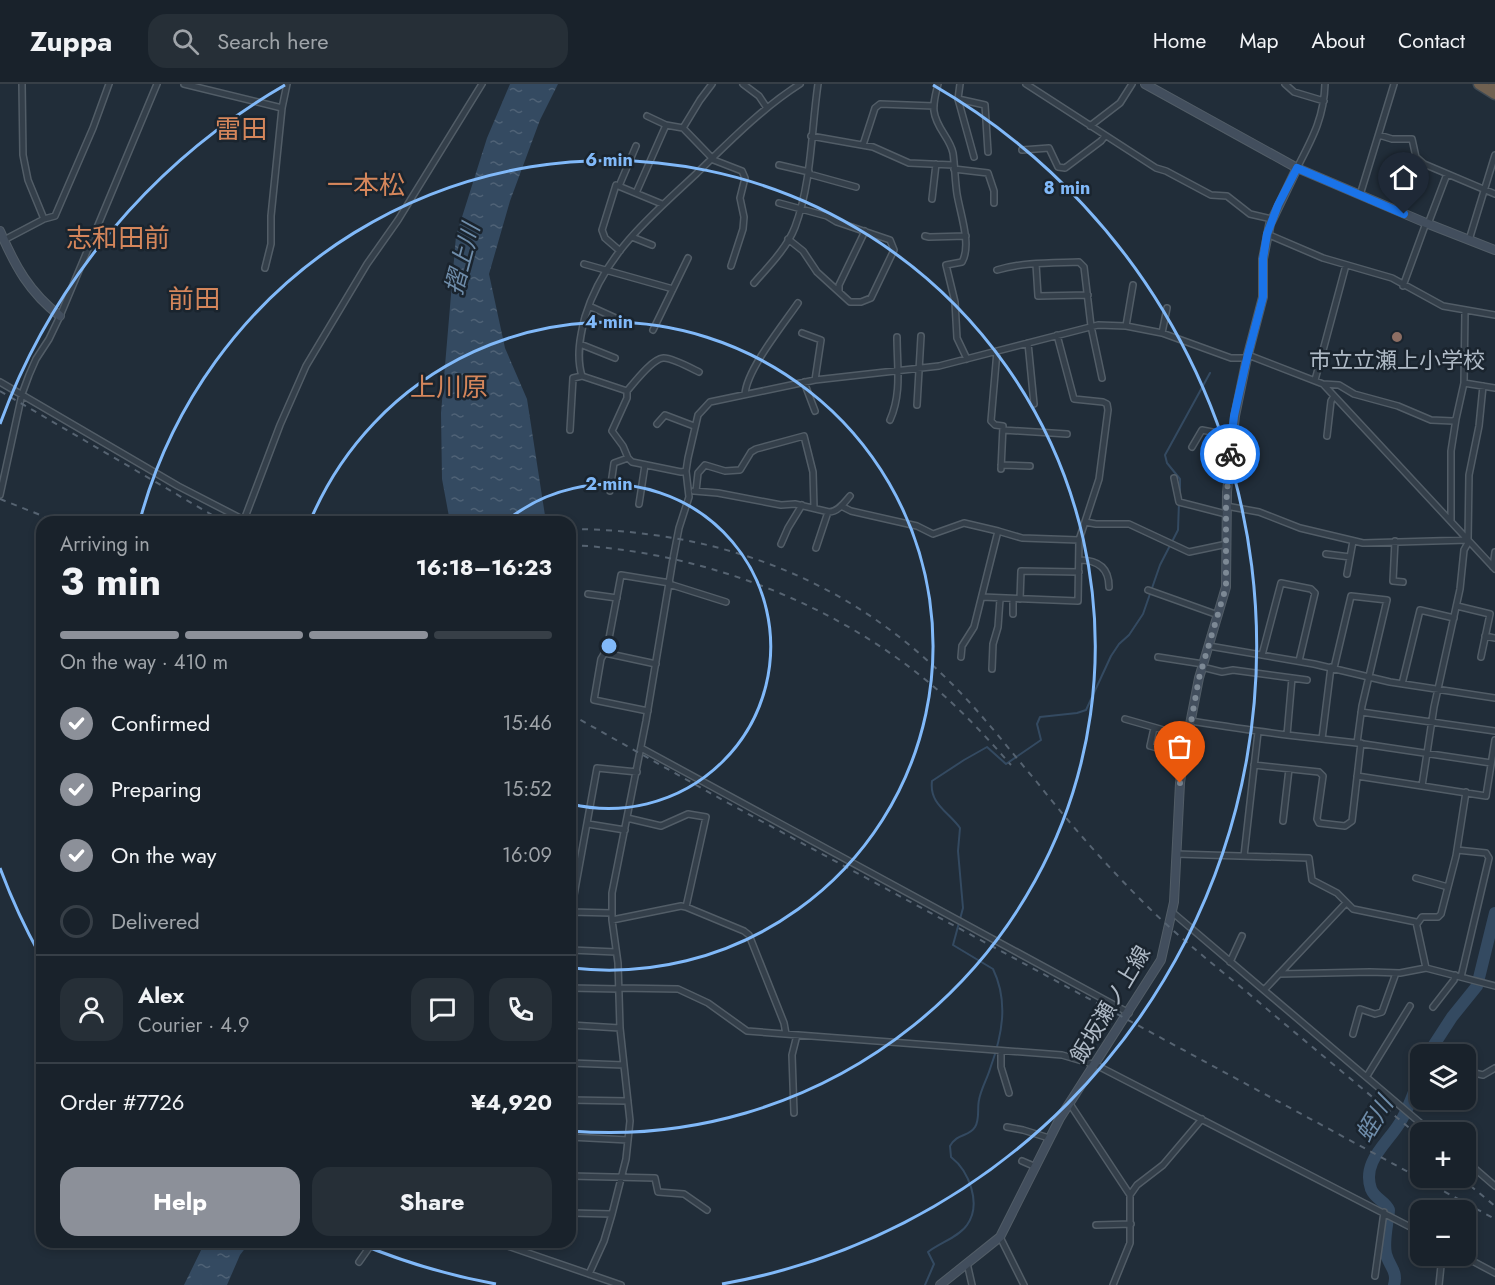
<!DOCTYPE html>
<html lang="en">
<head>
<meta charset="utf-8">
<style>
	body { margin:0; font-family:Jost,"Noto Sans JP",sans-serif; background:#262f37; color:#f1f3f6; height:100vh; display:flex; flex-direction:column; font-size:22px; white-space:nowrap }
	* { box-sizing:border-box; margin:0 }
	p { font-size:20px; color:#9fa4a9 }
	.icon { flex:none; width:33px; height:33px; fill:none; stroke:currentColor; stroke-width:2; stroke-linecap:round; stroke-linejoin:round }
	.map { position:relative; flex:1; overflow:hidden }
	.sheet { position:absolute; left:36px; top:432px; width:540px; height:732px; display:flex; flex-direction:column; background:#19222b; border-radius:18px; box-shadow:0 3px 9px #0003,0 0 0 2px #373f47 }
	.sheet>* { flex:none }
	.buttons { position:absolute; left:1410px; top:960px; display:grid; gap:12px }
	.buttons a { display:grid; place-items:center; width:66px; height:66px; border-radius:12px; background:#19222b; box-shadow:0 3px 9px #0003,0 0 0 2px #373f47; font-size:30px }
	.pin { position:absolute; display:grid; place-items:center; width:51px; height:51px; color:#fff; margin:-62px -26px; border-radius:50% 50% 50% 0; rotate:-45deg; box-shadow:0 0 6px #0007 }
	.pin .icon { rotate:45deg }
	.courier { position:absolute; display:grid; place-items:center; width:60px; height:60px; margin:-30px; border:4px solid #1a73e8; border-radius:50%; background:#fff; color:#222; box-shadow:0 2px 8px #0007 }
	.summary em { font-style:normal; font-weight:700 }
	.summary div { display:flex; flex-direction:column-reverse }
	.summary { display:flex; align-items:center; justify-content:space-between; height:102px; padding:0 24px }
	h1 { font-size:39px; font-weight:700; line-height:45px }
	.bar { display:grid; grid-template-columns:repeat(4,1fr); gap:9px 6px; align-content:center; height:72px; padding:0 24px }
	.bar i { height:8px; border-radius:4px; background:#373f47 }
	.bar .active { background:#8c9099 }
	.bar p { grid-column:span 4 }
	.line { display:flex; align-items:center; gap:15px; padding:0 24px; border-top:2px solid #373f47 }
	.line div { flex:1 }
	.round { display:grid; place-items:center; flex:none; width:63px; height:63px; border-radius:18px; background:#262f37 }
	ol { padding:0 24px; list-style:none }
	li { display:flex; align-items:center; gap:18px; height:66px }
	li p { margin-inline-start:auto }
	li .icon { padding:6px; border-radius:50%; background:#8c9099; color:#fff; stroke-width:4 }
	li:last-child { color:#9fa4a9 }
	li i { width:33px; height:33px; border:3px solid #373f47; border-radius:50% }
	.action { display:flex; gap:12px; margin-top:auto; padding:12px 24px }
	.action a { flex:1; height:69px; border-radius:18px; background:#8c9099; color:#fff; font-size:24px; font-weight:700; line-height:69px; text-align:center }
	.action a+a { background:#262f37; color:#f1f3f6 }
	header { display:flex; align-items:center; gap:36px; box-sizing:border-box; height:84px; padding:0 30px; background:#19222b; border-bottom:2px solid #373f47 }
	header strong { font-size:28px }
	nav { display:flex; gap:33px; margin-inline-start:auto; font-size:21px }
	.search { width:420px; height:54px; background:#262f37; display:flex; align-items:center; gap:15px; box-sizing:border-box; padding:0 21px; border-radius:18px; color:#9fa4a9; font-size:22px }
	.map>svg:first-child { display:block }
	.water { fill:url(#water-ripples) }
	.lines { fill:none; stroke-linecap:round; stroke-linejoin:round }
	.stream { stroke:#344a61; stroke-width:2 }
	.river { stroke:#344a61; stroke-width:12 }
	.street-casing { stroke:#525d67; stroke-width:8 }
	.secondary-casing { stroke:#525d67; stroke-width:10 }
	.highway-casing { stroke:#3f4a54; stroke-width:13 }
	.street { stroke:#343f4a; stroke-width:5 }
	.secondary { stroke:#424e5d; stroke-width:8 }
	.highway { stroke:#706151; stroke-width:10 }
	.rail { stroke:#566371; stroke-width:2; stroke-dasharray:6 6; stroke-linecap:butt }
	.done { stroke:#7d8995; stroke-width:6; stroke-dasharray:0 10.8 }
	.route { stroke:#1a73e8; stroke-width:8 }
	.ring { fill:none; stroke:#81b9f9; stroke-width:3 }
	.education-dot { fill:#8d6e63; stroke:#1a242e; stroke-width:2 }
	.labels { text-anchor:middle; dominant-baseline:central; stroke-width:5; stroke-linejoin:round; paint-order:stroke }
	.poi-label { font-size:22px; fill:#afbac6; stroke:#1a242e }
	.street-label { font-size:22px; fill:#afbac6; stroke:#1a242e }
	.water-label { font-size:24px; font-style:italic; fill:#6f8daa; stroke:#1a242e }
	.quarter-label { font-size:26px; fill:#d5865b; stroke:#1a242e }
	.centre { fill:#81b9f9; stroke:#1a242e; stroke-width:3 }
	.ring-label { font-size:18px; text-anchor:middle; font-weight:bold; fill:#81b9f9; stroke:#1a242e; stroke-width:5; stroke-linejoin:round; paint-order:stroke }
</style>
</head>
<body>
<header>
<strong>Zuppa</strong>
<div class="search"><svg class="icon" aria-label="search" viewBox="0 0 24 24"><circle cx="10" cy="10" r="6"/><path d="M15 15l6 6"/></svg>Search here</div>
<nav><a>Home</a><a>Map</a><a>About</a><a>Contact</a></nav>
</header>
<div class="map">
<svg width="1495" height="1201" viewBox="0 0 1495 1201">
	<defs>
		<pattern id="water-ripples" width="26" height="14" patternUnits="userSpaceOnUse" patternTransform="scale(1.5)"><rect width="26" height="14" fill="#344a61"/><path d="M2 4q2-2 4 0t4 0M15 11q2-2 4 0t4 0" fill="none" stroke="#4f6276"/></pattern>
	</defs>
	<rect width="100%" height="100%" fill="#212d39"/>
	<path class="water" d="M510,0H558L540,36L510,117L489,190L505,264L527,315L546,438H450L442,395L441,329L456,152L487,54Z
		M205,1158H250L240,1171L227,1201H184Z"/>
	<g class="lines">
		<path class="stream" d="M1180,410V395L1167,379L1165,371L1210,289
			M925,1201L934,1180L928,1168C939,1159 959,1153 967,1141C982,1120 969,1087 951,1073L950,1062C957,1049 969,1053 975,1043C980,1035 977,1025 979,1016C981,1005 987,995 990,985C1002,952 1009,918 993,885L953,861L963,824L958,767L960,744C949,728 929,720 932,697L964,676L987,663L1006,680L1041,656L1037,640L1040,633L1077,629L1086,626L1111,572L1119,560L1129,551L1143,530L1160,481L1178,446L1179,418"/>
		<path class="river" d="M1428,970L1452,933L1477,902L1495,829
			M1394,1201C1398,1187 1389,1182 1386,1170C1383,1157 1388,1139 1389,1126C1385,1117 1375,1115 1371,1105C1361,1076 1390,1058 1402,1035C1410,1021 1415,1006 1420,991"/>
		<defs>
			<path id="street" d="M22,0L23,71L28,96L44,135
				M184,0L282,24
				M743,0L759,12L767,24
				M938,0C936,9 933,18 934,27C936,44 950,54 953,69C955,83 955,97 957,110C960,129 972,161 962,178L946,181L955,218L957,254L967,275
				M960,0L958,15L974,73
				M1026,0L1156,84L1166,87L1211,111L1227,112L1250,130L1272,135
				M1285,0L1294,8L1324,17
				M958,15L985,21L988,68
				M647,32L666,41L683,44L712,74
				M1090,42L1120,19L1132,0
				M683,44L700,16L712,0
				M1379,51L1392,55H1412L1416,73L1424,80L1495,110
				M811,52L873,63L909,79L953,81
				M863,61L875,24L880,20L934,22
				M1022,66L1049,64L1058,83L1065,84L1101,57L1105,52
				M711,75L742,87L745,94L740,114L744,133L743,145L731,182
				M779,81L809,88
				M1297,84C1312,55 1324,34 1325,0
				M954,85L988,89L994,107V119
				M809,90L856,103
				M619,102L636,62
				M636,109L666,41
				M1360,111L1394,0
				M932,115L936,80
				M779,119L827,132L837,138L890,156L894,166L871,214L861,218H850L817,188L803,167L788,155
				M1428,140L1447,90
				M1267,150L1323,174L1392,194L1443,222L1495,231
				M925,152L929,153L966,152
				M632,153L652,161
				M4,156L44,135L55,132L93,44L109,0
				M1469,156L1495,71
				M620,167L605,154L602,146L616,101L662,120
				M584,180L673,205
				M1036,180L1038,212L1088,211
				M265,184L271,160V132L282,24L287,0
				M997,186C1023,178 1052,179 1079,178L1084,183L1091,242L1102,294
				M754,199C768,183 787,164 795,143C812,97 811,48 818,0
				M1403,202L1426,139
				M839,207V201L865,147
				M589,222L620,236
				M1126,242L1133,201
				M653,246L688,174
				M802,249L821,256L815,296
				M1162,249L1167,224
				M1028,259L1034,320
				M580,260L615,274
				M997,267L991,337L995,341L1003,342L1001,385
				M1248,271L1323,300L1495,485
				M699,288C691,284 671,273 663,274C652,275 634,299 627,307L582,292C576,273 580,252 585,233C604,170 650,133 696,90C729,58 761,25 800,0
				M1315,296L1346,181
				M0,298L178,402L244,436L280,341L306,282L367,180L398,136L482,0
				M804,298L815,327
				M1464,299L1495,304
				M1323,300L1339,301L1354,310L1398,322L1431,336L1453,337L1456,335L1464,299L1465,226
				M627,307V314L612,347L623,362L628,374L632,378L681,388L686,387
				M745,310C747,285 783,241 798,219
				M917,321L921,252
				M890,336C902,309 897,282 897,253
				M657,340L665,331L694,342
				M570,346L573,294L582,292
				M1003,346L1067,350
				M1327,352L1331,317L1334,312
				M1192,363L1202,346L1233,352
				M1001,381L1030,382
				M1174,394L1179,418L1226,430
				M610,407L614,379L628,374
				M694,407L718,409L781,421L795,420L829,428C838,428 845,418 850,412
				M696,407L698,389L705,381L725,387L740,386L751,368L756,365L804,352L813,388L814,424
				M0,411L22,310L29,291L36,275L49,255L60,232L157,0
				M639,420L645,381
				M841,422L851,427L917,442L933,450L964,439L998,447
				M1226,422L1259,428L1300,444L1363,459L1468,456L1469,391L1479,342L1483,302
				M1451,437V367L1456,335
				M1085,438L1096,440H1129L1189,468L1227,460
				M1395,457L1393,497L1403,498
				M1469,457L1464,466L1460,505L1434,623L1422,702L1486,712L1495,656
				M781,460L788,444L802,421
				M816,464L828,428
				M1326,470L1350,473
				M1079,476C1098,476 1109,484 1109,503
				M1493,483L1495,468
				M1347,490L1353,457
				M669,500L726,518
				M1148,506L1218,531
				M588,510L617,514
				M982,513L1078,517L1079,456L1099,395L1108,326L1107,320L1103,318L1074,315L1057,251
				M1020,515L1021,487L1079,488
				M1457,522L1490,530L1481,573
				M1013,530V515
				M1485,552L1495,554
				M1209,562L1314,580L1390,598L1495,614
				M605,569L656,580
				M1262,571L1281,499L1311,505L1315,509L1299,577
				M961,573L962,562L974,543L998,447L1022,454L1079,456
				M1158,573L1203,580
				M1202,583L1222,588L1233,586L1307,596
				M1334,584L1351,512L1387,516L1362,622L1357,659
				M992,585L993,560L998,543L1000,515
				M1292,594L1287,651L1357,659L1491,679
				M1402,600L1420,526L1454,534
				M648,627L594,616L601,575L607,565L621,491L670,499
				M1361,628L1495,647
				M1125,635L1188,653
				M1191,637C1223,642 1255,647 1287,651
				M1154,644L1150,662L1184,671
				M1322,655L1331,583
				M641,664L1129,929
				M1254,681L1319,688L1323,692L1317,735L1319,739L1345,742L1352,737L1361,659
				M1357,692L1422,702
				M627,734L661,742L688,730L706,733L686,823L744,847L749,851L784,939L786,950
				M1283,737L1289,685
				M588,740L625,746
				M1457,766L1486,769L1489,774L1461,893
				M1176,770L1309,774L1312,796L1337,809L1353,825L1416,838L1426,884
				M1244,772L1258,648
				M1416,794L1448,803
				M571,828L612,829
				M1172,828L1431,1048
				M570,833L597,684L637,688
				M612,836L681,822L686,823
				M1417,840L1422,833H1438L1441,830L1456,772L1466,708
				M570,866L616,868
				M1230,878L1242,852
				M1279,890L1370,888L1400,889L1426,884L1495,902
				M570,904L619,905
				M619,904L678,905L708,919L747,947L1062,971L1096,981L1420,1148
				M1264,906L1346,819
				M1433,923L1454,896L1455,891
				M570,941L620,944
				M1353,950L1360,925L1375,930L1382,928L1396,889
				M1001,967V983L1009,1009
				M570,979L624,981
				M1466,987L1483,991L1495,984
				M1367,992L1410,922
				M570,1016L628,1017
				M1070,1020L1130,1111
				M794,1029L792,971L797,951
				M1007,1043L1023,1046L1049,1054
				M570,1053L628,1056
				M1022,1077L1036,1083
				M1466,1077L1495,1102
				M570,1092L655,1094L658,1108L684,1110L707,1126
				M570,1129L612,1130
				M1096,1141L1131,1140
				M1000,1153L1024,1201
				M496,1158L621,1201
				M1463,1172L1495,1189
				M359,1178L373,1158
				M967,1179L972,1201
				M589,1190L604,1157L612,1130L626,1075L630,1037L620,944L618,879L612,836V809L646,637L673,475L679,444L689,413L686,387L688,374L698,331L710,318L815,296L939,282L1098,241L1126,242L1162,249L1231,274H1247
				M1375,1192L1384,1128
				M1113,1201L1130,1159V1111L1137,1101L1163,1081L1202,1035
				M1439,1201L1442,1172"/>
			<path id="secondary" d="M1145,0L1297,84L1426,139L1495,166
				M0,147C15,182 29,208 60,232
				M940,1201L1000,1153L1060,1034L1161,876L1174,818L1180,699L1184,671L1199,594L1226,503L1227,408L1235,332L1247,274L1263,213V175L1270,140L1297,84"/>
			<path id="highway" d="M1479,0L1495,10
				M1494,0H1495"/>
		</defs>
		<use href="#street" class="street-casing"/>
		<use href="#secondary" class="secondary-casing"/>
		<use href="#highway" class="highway-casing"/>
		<use href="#street" class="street"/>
		<use href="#secondary" class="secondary"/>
		<use href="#highway" class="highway"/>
		<path class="rail" d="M0,307L224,438
			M0,415L58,438
			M570,445C715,446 843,492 947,595C979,626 1007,663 1036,697C1070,740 1105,780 1144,819C1174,849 1208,876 1242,904C1301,954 1361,1003 1420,1053
			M570,461C702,467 842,521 941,609C966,631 989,656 1011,681
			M570,630L728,719L1495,1135
			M1461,1094L1495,1122"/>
	</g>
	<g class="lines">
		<path class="done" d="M1180,699L1199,594L1226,503V422L1230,370"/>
		<path class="route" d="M1230,370L1234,332L1247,274L1263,213V175L1267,150L1278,121L1297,84L1404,130"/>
	</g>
	<g class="ring">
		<path d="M505 438A162 162 0 1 1 571 720"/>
		<path d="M311 435A324 324 0 1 1 572 884"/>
		<path d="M140 436A486 486 0 1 1 571 1047"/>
		<path d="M496 1200A648 648 0 0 1 356 1158M40 871A648 648 0 0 1 0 784M0 340A648 648 0 0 1 285 1M933 1A648 648 0 0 1 722 1200"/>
	</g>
	<circle class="education-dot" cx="1397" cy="253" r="6"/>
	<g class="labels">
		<g class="poi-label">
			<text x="1397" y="276">市立立瀬上小学校</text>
		</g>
		<g class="street-label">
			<text transform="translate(1110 920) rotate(-59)">飯坂瀬ノ上線</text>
		</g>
		<g class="water-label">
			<text transform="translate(462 175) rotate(-75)">摺上川</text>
			<text transform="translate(1374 1035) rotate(-59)">蛭川</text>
		</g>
		<g class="quarter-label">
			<text x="241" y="45">雷田</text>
			<text x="366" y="101">一本松</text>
			<text x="118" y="154">志和田前</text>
			<text x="194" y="215">前田</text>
			<text x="449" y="303">上川原</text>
		</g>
	</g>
	<circle cx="609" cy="562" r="9" class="centre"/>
	<g class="ring-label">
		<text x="609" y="82">6 min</text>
		<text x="1067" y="110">8 min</text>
		<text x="609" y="244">4 min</text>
		<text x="609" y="406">2 min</text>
	</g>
</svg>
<div class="buttons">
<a><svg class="icon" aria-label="layers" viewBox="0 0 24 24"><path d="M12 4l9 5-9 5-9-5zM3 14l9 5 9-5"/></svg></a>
<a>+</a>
<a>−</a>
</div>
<div class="pin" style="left:1180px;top:699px;background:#ea580c"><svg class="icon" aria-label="bag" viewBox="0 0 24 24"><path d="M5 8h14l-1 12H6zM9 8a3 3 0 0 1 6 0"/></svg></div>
<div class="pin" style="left:1404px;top:130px;background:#1f2937"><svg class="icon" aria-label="home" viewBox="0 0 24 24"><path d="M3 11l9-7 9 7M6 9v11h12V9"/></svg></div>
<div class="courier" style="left:1230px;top:370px"><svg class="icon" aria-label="bike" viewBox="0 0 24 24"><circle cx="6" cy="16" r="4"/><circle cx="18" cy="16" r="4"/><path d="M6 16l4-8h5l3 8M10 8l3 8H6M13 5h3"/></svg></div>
<section class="sheet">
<div class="summary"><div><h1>3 min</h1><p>Arriving in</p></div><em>16:18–16:23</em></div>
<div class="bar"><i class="active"></i><i class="active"></i><i class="active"></i><i></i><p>On the way · 410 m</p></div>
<ol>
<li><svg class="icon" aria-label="check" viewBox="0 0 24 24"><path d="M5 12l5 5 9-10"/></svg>Confirmed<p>15:46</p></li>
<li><svg class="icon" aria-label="check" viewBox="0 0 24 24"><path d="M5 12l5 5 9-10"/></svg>Preparing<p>15:52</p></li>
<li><svg class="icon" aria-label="check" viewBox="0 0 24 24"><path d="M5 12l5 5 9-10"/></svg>On the way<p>16:09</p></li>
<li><i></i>Delivered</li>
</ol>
<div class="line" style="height:108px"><a class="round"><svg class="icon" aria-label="person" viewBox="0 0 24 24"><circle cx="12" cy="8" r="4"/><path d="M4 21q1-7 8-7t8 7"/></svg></a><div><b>Alex</b><p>Courier · 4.9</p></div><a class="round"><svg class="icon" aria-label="chat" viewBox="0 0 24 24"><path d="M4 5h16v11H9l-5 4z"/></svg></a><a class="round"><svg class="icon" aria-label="phone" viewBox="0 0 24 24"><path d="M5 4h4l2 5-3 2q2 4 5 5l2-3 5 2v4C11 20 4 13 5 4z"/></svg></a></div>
<div class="line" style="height:78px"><div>Order #7726</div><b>¥4,920</b></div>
<div class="action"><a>Help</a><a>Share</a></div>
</section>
</div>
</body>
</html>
